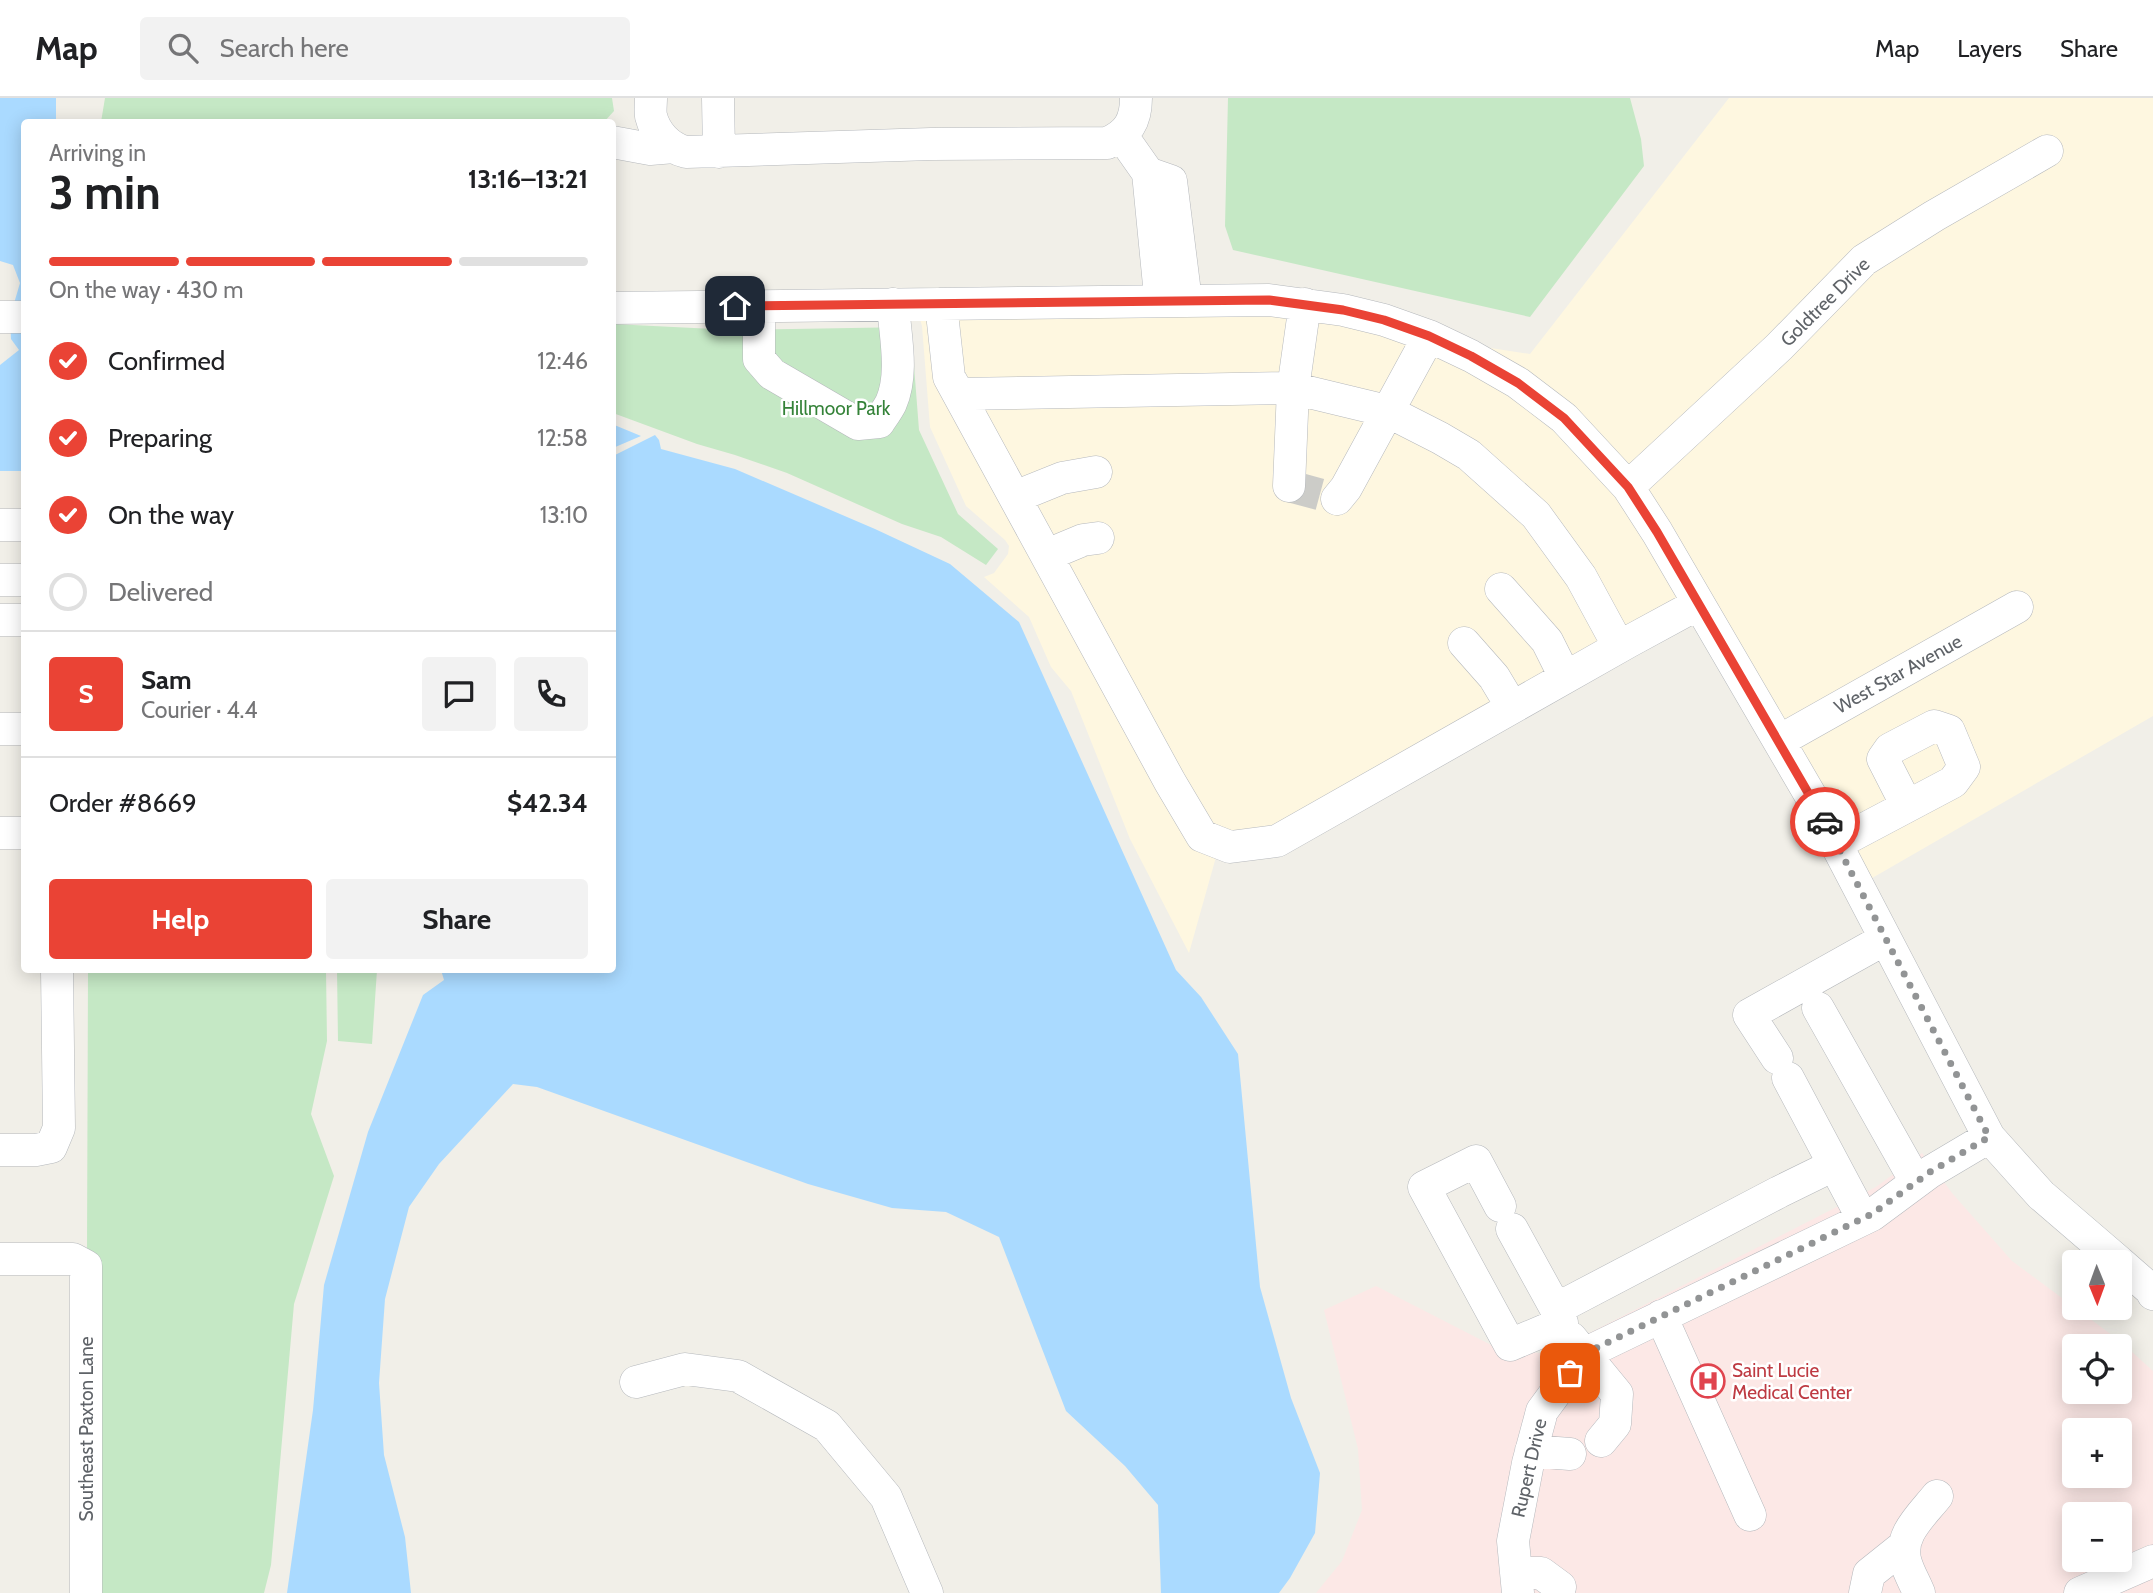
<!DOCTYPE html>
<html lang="en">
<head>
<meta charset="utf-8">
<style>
	body { margin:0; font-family:Cabin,sans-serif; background:#f2f2f2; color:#202124; height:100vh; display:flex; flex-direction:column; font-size:26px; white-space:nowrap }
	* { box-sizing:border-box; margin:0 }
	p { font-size:23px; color:#757577 }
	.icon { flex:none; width:38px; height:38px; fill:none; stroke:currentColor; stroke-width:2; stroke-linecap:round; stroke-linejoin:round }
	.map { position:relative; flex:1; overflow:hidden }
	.drawer { position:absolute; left:21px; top:21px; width:595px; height:854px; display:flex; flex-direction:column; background:#fff; border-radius:7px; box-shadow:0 4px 18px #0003 }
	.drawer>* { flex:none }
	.needle { width:46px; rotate:179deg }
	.tools { position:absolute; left:2062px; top:1152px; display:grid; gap:14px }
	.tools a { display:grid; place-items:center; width:70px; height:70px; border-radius:7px; background:#fff; box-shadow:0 4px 18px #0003; font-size:35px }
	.pin { position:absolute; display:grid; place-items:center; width:60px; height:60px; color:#fff; margin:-30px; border-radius:14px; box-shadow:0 4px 10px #0006 }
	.courier { position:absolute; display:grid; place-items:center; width:70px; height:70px; margin:-35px; border:5px solid #ea4335; border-radius:50%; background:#fff; color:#222; box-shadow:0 2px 9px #0007 }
	.overview em { font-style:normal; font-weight:700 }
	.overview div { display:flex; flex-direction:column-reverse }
	.overview { display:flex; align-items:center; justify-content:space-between; height:119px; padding:0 28px }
	h1 { font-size:46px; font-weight:700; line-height:52px }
	.bar { display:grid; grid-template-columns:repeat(4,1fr); gap:10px 7px; align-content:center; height:84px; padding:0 28px }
	.bar i { height:9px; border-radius:5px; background:#e0e0e0 }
	.bar .current { background:#ea4335 }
	.bar p { grid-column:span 4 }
	.line { display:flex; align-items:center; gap:18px; padding:0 28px; border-top:2px solid #e0e0e0 }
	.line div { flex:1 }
	.round { display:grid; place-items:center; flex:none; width:74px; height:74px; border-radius:7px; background:#f2f2f2 }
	ol { padding:0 28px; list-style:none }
	li { display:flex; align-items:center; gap:21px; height:77px }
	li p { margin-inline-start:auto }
	li .icon { padding:7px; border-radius:50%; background:#ea4335; color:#fff; stroke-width:4 }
	li:last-child { color:#757577 }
	li i { width:38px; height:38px; border:4px solid #e0e0e0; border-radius:50% }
	.primary-button { display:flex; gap:14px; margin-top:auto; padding:14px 28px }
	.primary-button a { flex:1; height:80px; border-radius:7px; background:#ea4335; color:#fff; font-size:28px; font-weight:700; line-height:80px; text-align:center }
	.primary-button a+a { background:#f2f2f2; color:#202124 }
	header { display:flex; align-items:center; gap:42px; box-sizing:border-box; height:98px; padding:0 35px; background:#fff; border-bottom:2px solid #e0e0e0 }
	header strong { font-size:33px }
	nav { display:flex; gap:38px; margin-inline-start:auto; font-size:24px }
	.search { width:490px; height:63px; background:#f2f2f2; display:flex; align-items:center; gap:18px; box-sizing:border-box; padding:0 24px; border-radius:7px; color:#757577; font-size:26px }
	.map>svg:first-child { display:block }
	.commercial { fill:#fef7e0 }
	.medical { fill:#fce8e6; fill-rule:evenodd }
	.green { fill:#c5e8c5 }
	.water { fill:#aadaff }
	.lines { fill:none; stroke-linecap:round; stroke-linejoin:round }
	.minor-tunnel { stroke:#ccccc8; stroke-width:32; stroke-dasharray:32 16; stroke-linecap:butt }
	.minor-casing { stroke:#b5b8bc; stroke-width:33 }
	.minor { stroke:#fff; stroke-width:32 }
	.done { stroke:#929495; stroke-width:7; stroke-dasharray:0 12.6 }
	.route { stroke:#ea4335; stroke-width:9 }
	.labels { text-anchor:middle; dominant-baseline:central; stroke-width:5; stroke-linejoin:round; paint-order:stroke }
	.street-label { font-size:19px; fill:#5f6368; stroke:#fff }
	.park-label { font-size:19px; fill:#348238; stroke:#fff }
	.health-label { font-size:19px; fill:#be3a42; stroke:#fff; text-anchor:start }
</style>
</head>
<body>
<header>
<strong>Map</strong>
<div class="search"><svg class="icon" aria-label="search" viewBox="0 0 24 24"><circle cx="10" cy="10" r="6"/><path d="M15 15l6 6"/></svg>Search here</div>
<nav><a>Map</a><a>Layers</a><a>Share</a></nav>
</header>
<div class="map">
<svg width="2153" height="1495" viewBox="0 0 2153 1495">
	<rect width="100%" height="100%" fill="#f1efe8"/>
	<path class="commercial" d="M1729,0H2153V618L1867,783L1666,428L1478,248L1530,256Z
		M1269,214L1382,233L1466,269L1557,330L1619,397L1847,792L1680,505L1216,759L1189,855L1130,741L1071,593L1051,569L1029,519L984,479L994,475L1008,456L1009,448L1005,442L966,408L930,329L922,228L920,221Z"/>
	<path class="medical" d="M1922,1055L1952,1095L2012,1163L2120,1243L2153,1273V1495H1316L1342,1463L1362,1412L1358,1351L1324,1212L1376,1188L1497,1250L1548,1256L1876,1089ZM2074,1248H2119V1293H2074ZM2074,1332H2119V1377H2074ZM2074,1416H2119V1461H2074Z"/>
	<path class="green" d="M105,0H612L614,13L604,24H101Z
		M1228,0H1630L1641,41L1644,68L1530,219L1233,152L1225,128Z
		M613,226L734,232L911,229L919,332L958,416L998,451L986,467L941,439L902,426L787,375L735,357L697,346L613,315Z
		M88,872H326L327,943L311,1016L334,1078L294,1206L271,1467L264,1495H97V1170L100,1162L97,1160V1156L87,1155Z
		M337,872H377L372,946L338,943Z"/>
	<path class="water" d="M0,0H56V24H24V373H0V267L19,252L11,241L10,219L20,185L13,167L0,163Z
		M612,326L641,338L613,350Z
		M655,337L659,342L661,351L735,371L875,431L950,466L1019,524L1176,872L1201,899L1238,956L1260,1189L1291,1300L1320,1375L1315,1435L1290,1480L1279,1495H1161L1158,1407L1125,1368L1066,1313L999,1139L946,1114L892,1110L808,1086L537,989L513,986L439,1066L409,1109L385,1201L379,1285L384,1357L405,1439L411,1495H287L313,1312L324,1187L368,1034L423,897L444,882L441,872H612L613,358Z"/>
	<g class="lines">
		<path class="minor-tunnel" d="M1289,388L1337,401"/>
		<defs>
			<path id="minor" d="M651,0C651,5 650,13 651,18C655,35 669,50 686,54L931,46L1107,45C1128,36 1136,23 1136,0
				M718,0L719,54
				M1122,38L1148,75L1159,187L1172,196
				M612,44L650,51L674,49
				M1148,75L1171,83L1184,187L1172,196
				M941,206L949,279L1170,684L1202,738L1230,749L1277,743L1628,544L1698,506
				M759,208V261L772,276L858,326L879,324C883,318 888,311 891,305C904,275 895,238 893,206
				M612,210L1269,202L1343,212L1384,222L1429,238L1471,258L1518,285L1564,320L1628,389L1657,434L1812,700L1989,1039L2041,1097L2119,1164
				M0,219H24
				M959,296L1281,290L1300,292L1387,313L1440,340L1469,357L1536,417L1581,479L1619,549
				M1289,388L1293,291L1305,206
				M1628,389L1779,249L1864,162L1934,118L2047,53
				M1015,399L1062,380L1096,374
				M1337,401L1346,390L1429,238
				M0,427H24
				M1047,457L1083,442L1098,440
				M0,482H24
				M1501,491L1547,543L1565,579
				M0,522H24
				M1464,545L1494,579L1512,609
				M0,631H24
				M1779,643L2017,509
				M0,735H24
				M1836,746L1953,684L1964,669L1949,633L1934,628L1890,651L1883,661L1907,708
				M1818,910L1916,1084
				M1777,960L1749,917L1885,841
				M1788,980L1863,1121
				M0,1052H36L51,1049L59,1030L57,872
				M1500,1108L1476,1063L1424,1089L1510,1247L1562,1225
				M1512,1131L1556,1211L1779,1094L1834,1067
				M0,1161H73L86,1168V1495
				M2119,1164L2151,1192L2153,1196
				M1661,1218L1750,1417
				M1571,1240L1617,1296L1615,1326L1601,1343
				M636,1284L685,1271L738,1278L827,1328L886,1399L927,1495
				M1531,1353L1570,1356
				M1516,1474L1541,1475L1560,1489
				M1518,1495L1513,1443L1528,1365L1542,1313L1584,1256L1872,1117L1930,1074L1989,1039
				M1865,1495L1869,1476L1904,1448
				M1919,1495C1915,1485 1909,1475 1906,1465C1897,1438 1922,1417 1937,1398
				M2080,1495L2153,1463"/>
		</defs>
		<use href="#minor" class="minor-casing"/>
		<use href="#minor" class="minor"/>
	</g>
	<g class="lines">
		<path class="done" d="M1570,1275L1584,1256L1872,1116L1930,1074L1989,1039L1825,724"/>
		<path class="route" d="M735,208L1269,202L1343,212L1384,222L1429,238L1471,258L1518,285L1564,320L1628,389L1657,434L1825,724"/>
	</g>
	<defs>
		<symbol id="hospital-ring" viewBox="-11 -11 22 22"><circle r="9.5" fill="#fff" stroke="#e0444e" stroke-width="1.5"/><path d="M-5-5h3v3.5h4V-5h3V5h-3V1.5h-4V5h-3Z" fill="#e0444e"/></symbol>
	</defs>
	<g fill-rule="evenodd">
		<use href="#hospital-ring" x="1689" y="1264" width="38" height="38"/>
	</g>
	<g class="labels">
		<g class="street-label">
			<text transform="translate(1825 204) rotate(-45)">Goldtree Drive</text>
			<text transform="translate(1898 576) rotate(-29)">West Star Avenue</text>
			<text transform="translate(86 1331) rotate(-90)">Southeast Paxton Lane</text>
			<text transform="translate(1529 1370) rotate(-77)">Rupert Drive</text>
		</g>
		<g class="park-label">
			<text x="836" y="310">Hillmoor Park</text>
		</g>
		<g class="health-label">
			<text x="1732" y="1272">Saint Lucie<tspan x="1732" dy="22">Medical Center</tspan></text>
		</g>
	</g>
</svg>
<div class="tools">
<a><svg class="needle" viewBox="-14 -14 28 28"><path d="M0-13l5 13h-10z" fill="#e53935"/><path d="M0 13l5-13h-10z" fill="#757577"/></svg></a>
<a><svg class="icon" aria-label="locate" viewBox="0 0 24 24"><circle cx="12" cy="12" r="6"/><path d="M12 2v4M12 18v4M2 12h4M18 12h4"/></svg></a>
<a>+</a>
<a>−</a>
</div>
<div class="pin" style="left:1570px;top:1275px;background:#ea580c"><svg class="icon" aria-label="bag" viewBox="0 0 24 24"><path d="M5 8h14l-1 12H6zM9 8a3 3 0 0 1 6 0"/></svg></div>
<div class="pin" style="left:735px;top:208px;background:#1f2937"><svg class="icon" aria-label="home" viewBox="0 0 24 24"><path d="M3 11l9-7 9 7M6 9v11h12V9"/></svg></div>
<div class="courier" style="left:1825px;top:724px"><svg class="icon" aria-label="car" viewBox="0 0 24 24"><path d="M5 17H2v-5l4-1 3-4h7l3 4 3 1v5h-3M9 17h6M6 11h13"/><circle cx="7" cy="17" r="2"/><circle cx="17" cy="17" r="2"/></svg></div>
<section class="drawer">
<div class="overview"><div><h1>3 min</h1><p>Arriving in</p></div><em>13:16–13:21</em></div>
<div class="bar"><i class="current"></i><i class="current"></i><i class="current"></i><i></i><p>On the way · 430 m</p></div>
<ol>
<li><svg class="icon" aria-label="check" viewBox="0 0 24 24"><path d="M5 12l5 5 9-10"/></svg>Confirmed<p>12:46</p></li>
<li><svg class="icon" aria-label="check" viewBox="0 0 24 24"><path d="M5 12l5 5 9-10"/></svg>Preparing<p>12:58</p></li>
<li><svg class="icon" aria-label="check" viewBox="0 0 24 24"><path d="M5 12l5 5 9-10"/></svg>On the way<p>13:10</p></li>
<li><i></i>Delivered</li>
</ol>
<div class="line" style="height:126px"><b class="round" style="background:#ea4335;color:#fff">S</b><div><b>Sam</b><p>Courier · 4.4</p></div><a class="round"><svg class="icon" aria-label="chat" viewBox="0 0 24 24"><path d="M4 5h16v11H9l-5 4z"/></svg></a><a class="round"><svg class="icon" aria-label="phone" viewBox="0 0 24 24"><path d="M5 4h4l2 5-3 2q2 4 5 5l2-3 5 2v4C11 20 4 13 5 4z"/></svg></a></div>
<div class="line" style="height:91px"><div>Order #8669</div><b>$42.34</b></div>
<div class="primary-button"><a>Help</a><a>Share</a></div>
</section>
</div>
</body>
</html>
